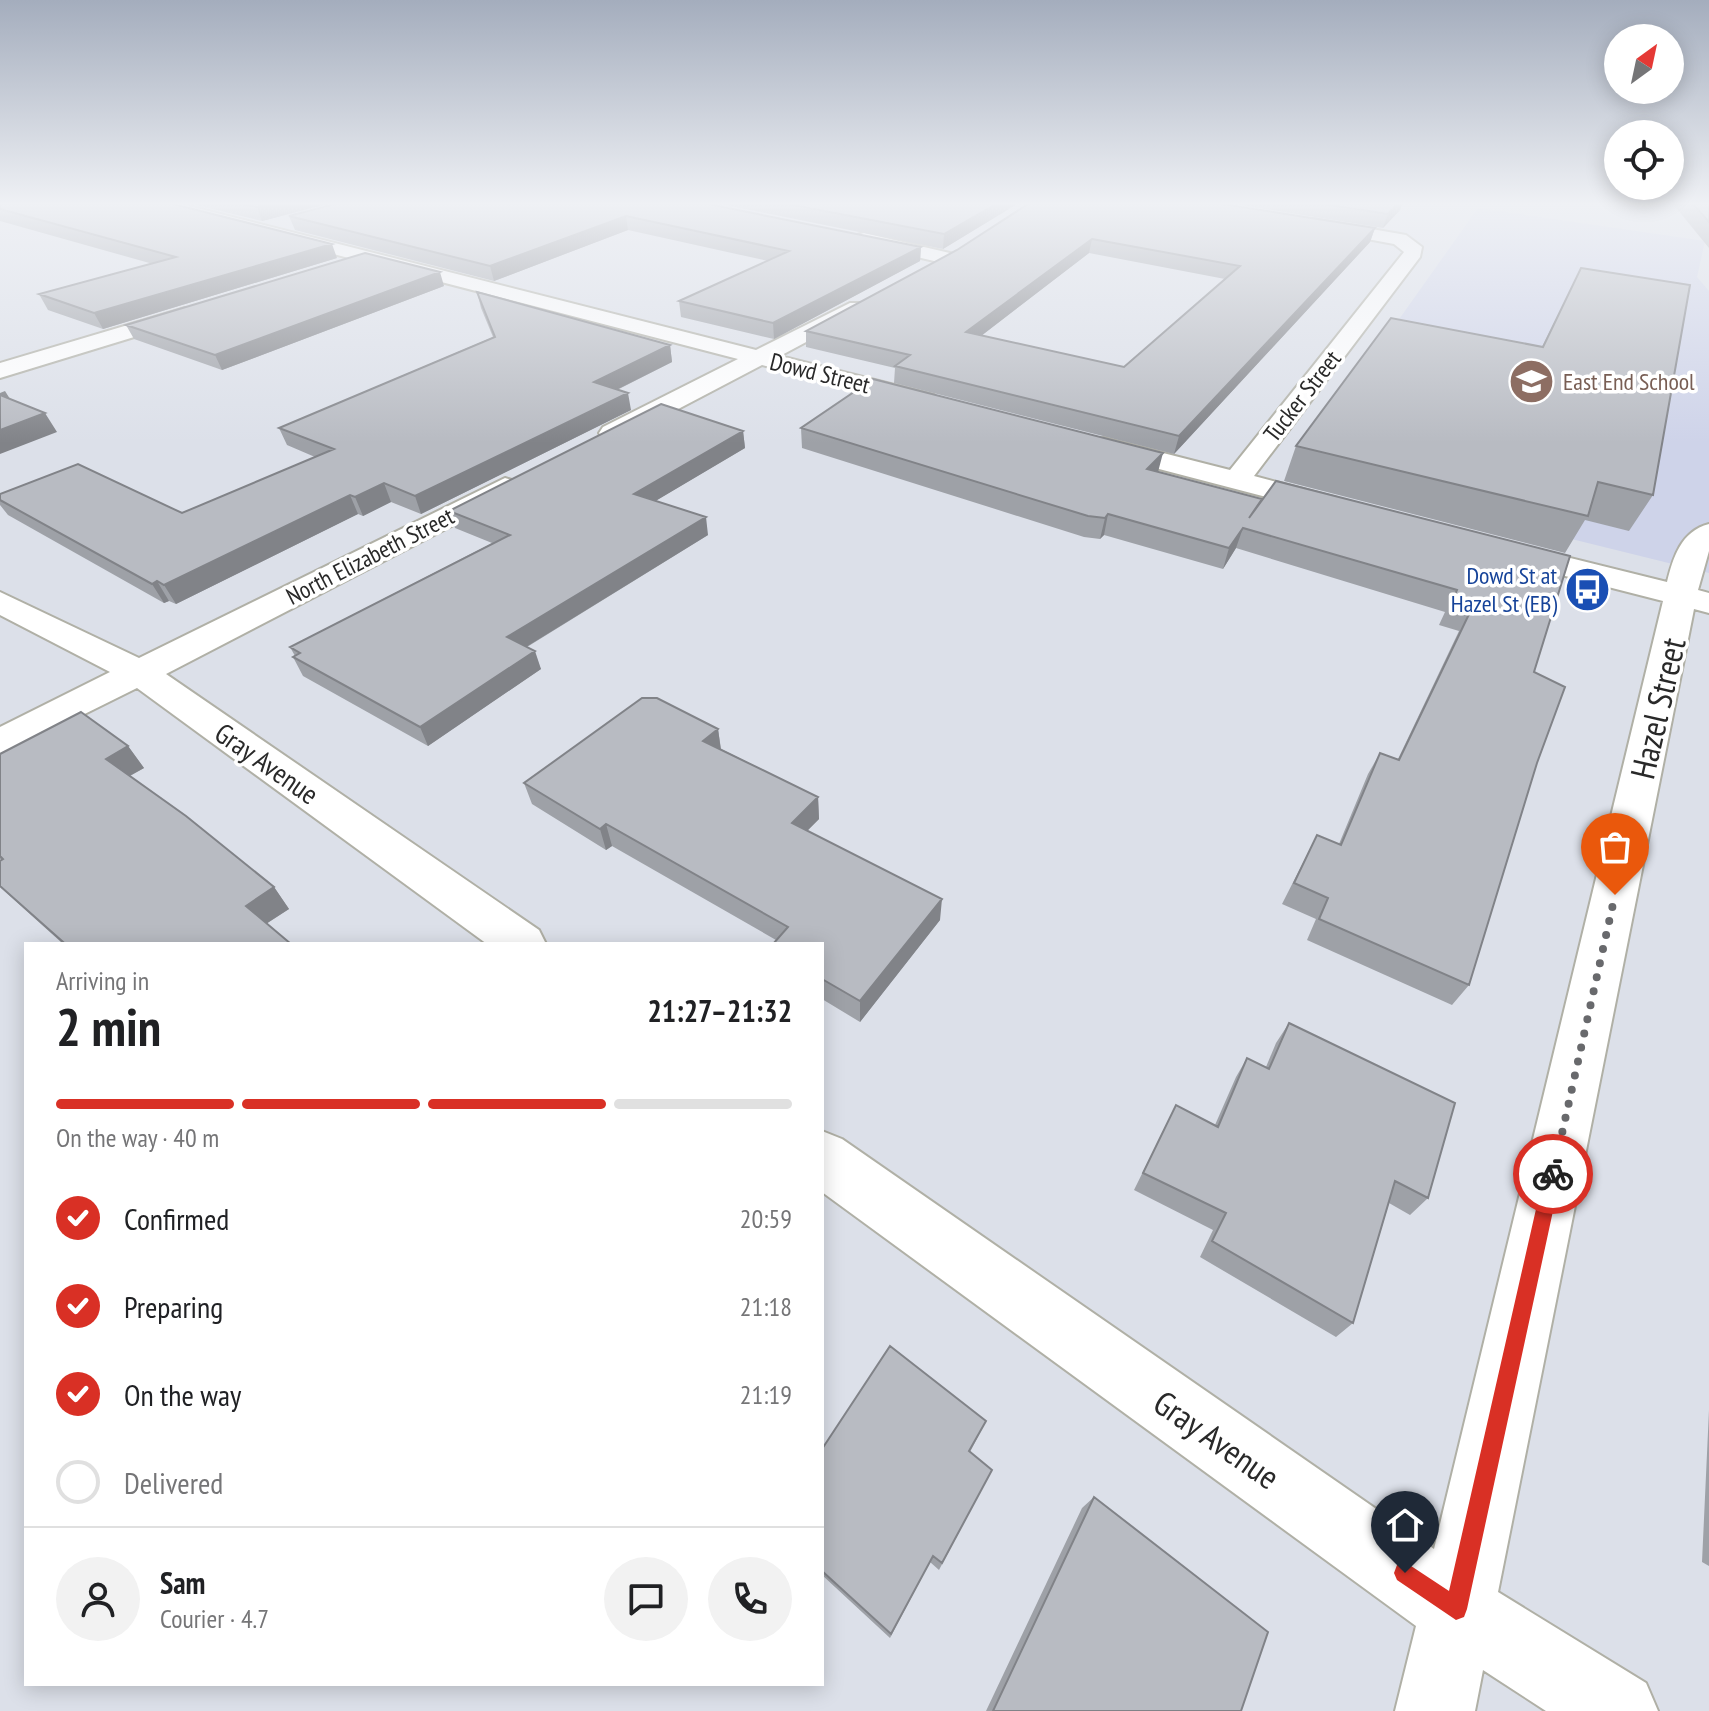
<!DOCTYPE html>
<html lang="en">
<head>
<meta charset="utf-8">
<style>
	body { margin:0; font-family:"PT Sans Narrow",sans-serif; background:#f2f2f2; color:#202124; height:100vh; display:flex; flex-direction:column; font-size:30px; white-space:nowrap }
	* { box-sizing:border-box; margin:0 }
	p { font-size:26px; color:#757577 }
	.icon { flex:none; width:44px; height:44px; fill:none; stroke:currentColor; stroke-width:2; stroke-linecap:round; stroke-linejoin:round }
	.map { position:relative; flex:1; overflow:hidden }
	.panel { position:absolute; left:24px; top:942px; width:800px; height:744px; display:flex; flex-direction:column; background:#fff; border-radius:0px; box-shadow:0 4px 20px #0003 }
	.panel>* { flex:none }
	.needle { width:52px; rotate:33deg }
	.buttons { position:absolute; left:1604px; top:24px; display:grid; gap:16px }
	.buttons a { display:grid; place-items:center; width:80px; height:80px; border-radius:50%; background:#fff; box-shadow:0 4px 20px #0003; font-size:40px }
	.pin { position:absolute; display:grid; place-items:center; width:68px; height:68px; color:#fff; margin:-82px -34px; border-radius:50% 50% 50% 0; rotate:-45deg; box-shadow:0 0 8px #0007 }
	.pin .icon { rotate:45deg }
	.courier { position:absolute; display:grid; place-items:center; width:80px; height:80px; margin:-40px; border:6px solid #d93025; border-radius:50%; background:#fff; color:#222; box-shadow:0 2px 10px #0007 }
	.headline em { font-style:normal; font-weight:700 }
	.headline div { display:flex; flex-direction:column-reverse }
	.headline { display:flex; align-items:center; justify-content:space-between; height:136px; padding:0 32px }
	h1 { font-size:52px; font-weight:700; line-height:60px }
	.bar { display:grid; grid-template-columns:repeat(4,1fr); gap:12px 8px; align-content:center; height:96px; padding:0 32px }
	.bar i { height:10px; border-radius:6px; background:#e0e0e0 }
	.bar .on { background:#d93025 }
	.bar p { grid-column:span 4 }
	.line { display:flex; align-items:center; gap:20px; padding:0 32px; border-top:2px solid #e0e0e0 }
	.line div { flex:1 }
	.round { display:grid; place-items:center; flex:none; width:84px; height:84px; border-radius:42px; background:#f2f2f2 }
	ol { padding:0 32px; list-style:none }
	li { display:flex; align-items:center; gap:24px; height:88px }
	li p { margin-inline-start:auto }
	li .icon { padding:8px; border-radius:50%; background:#d93025; color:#fff; stroke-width:4 }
	li:last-child { color:#757577 }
	li i { width:44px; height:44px; border:4px solid #e0e0e0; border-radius:50% }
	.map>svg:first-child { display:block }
	.education { fill:#ced3e9 }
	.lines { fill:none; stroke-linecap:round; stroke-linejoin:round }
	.minor-casing { stroke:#b0b0a6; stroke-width:4 }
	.minor { fill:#fff; fill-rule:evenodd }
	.wall { fill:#9ea1a7; fill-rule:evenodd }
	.shaded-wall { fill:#818388 }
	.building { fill:#b8bbc2; stroke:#818388; stroke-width:2; fill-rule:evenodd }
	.route { fill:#d93025 }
	.done { stroke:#68696c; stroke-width:8; stroke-dasharray:0 14.4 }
	.labels { text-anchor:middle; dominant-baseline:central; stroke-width:7; stroke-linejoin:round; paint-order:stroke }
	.far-street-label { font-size:24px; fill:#292929; stroke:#fff }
	.far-education-label { font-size:24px; fill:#785e54; stroke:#fff; text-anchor:start }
	.far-transit-label { font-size:24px; fill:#164399; stroke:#fff; text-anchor:end }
	.street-label { font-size:28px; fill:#292929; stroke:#fff }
	.near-street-label { font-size:34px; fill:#292929; stroke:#fff }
</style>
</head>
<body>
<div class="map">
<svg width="1709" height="1711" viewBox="0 0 1709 1711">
	<rect width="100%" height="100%" fill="#dce0e9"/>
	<path class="education" d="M1478,208L1705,241L1697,277L1709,291V573L1292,470Z"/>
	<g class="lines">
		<defs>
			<path id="minor" d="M154,204H181L756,350L850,303H864L868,307L864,311L780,356L934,395L938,400L925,408L762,365L621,439H603L599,433L603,427L738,359L156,208Z
				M1314,219L1406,235L1422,247L1420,257L1254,476L1337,498L1342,504L1337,510L1327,513L1094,452L1091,446L1094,440L1104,438L1230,470L1404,252L1394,244L1308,228L1305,224Z
				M864,233L954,254L957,258L947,264L857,243V235Z
				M185,308L196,314L193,319L0,378V363Z
				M505,478L515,481L519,487L515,493L166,674L539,930L546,944H487L137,688L0,756V727L110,672L0,615V592L139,658Z
				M1709,524V551L1698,590L1709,593V613L1694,609L1498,1592L1646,1683L1658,1711H1546L1483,1670L1475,1711H1395L1416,1626L822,1192V1131L842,1139L1434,1549L1663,601L1499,559L1494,552L1499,545L1510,543L1667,582C1673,558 1681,531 1709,524Z"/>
		</defs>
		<use href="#minor" class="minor-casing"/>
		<use href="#minor" class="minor"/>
	</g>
	<path class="wall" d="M0,204L337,258L103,329L48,310L39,294L153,264L0,221Z
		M192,204H327L262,221Z
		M708,204L921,247L920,261L774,339L681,317L679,301L768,261L628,230L494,281L295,230L289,216Z
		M721,204H1017L943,249Z
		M1028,204L1375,228L1370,242L1174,454L894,383L895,368L806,347V331L957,250ZM1089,253L1225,279L1124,367L981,336Z
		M1234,204H1402L1400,210L1383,228Z
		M1673,204H1709V248Z
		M1581,268L1653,495L1629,531L1585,520L1565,553L1284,481L1296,446L1542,347Z
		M444,286L222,370L134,339L126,325Z
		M477,292L670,345L672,362L617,390L631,410L421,514L391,502L363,516L358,514L176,604L169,601L164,603L8,515L0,505V494L182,513L315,457L287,445L279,428L493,337L481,308Z
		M801,428L1158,472L1260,503L1570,556L1534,672L1537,763L1469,985L1452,1005L1307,940L1316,919L1282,904L1317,835L1339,844L1368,774L1380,753L1398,759L1459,631L1439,625L1445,612L1236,548L1223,569L1104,535L1100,539L1084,537L802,448Z
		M743,431L745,448L655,501L708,535L527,647L541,669L428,746L303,676L293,657L295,656L290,647L492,543L455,528L449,511Z
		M718,729L721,749L818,797L819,819L807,831L940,920L860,1022L822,999V944L776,940L612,846L606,850L532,804L524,783Z
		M128,746L144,768L130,776L274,887L289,909L266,924L62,943L0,887V861L2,860L0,859V754Z
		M1289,1023L1428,1198L1410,1215L1389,1203L1353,1323L1336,1337L1200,1257L1213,1230L1134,1190L1167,1123L1215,1125L1236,1077L1247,1058L1266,1067L1276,1043Z
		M1709,1410V1566L1702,1562Z
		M986,1421L970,1452L992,1470L939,1570L930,1562L890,1638L822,1575V1449Z
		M1094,1497L1241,1711H986L1082,1508Z"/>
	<path class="shaded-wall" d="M270,204H327L262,221L257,207Z
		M996,204H1017L943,249L944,234Z
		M1397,204H1402L1400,210L1383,228L1388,214Z
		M626,216L628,230L494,281L490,266Z
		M1375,228L1370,242L1174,454L1179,436Z
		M1092,239L1089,253L964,349L966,332Z
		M332,244L337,258L103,329L94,313Z
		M921,247L920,261L774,339L773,323Z
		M440,272L444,286L222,370L215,355Z
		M670,345L672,362L598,399L594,382Z
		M5,391L17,410L0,399V393Z
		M628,393L631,410L421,514L415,496Z
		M45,413L57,432L0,454V430Z
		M743,431L745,448L637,512L634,494Z
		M1163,453L1158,472L1147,469Z
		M384,483L391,502L363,516L355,497Z
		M350,495L358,514L176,604L164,585Z
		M1108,514L1104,535L1100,539L1105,518Z
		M706,517L708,535L513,655L507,637Z
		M1243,528L1236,548L1223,569L1229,548Z
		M157,581L169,601L164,603L152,584Z
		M535,651L541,669L428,746L420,727Z
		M718,729L721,751L703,741Z
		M128,746L144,768L122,780L106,759Z
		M818,797L819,819L793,845L792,823Z
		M606,824L612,846L606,850L600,829Z
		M274,887L289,909L261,927L246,906Z
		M942,899L940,920L860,1022V1001Z"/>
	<path class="building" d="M0,204H173L332,244L94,313L39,294L176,257L0,209Z
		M242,204H270L257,207Z
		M335,204H708L921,247L773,323L679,301L789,251L626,216L490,266L289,216Z
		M788,204H996L944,234Z
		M1028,204H1222L1375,228L1179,436L895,366L910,355L806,331L957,250ZM1092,239L1240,266L1124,367L966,332Z
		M1323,204H1397L1388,214Z
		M1693,204H1709V222Z
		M365,253L440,272L215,355L126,325Z
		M1581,268L1690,285L1653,495L1598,482L1588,516L1296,446L1391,318L1543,347Z
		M477,292L670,345L594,382L628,393L415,496L384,483L355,497L350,495L164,585L157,581L152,584L0,500V494L78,464L182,513L334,449L279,428L495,337Z
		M873,379L1163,453L1147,469L1262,499L1249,518L1276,481L1570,556L1534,672L1565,687L1537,763L1469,985L1319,919L1328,898L1294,883L1317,835L1341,845L1380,753L1399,760L1471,610L1451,604L1457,590L1243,528L1229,548L1108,514L1105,518L1088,516L801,428Z
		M0,395L45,413L0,430Z
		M661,404L743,431L634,494L706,517L507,637L535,651L420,727L293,657L300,653L290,647L510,535L449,511Z
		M642,698H657L718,729L703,741L818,797L792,823L942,899L860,1001L822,979V944H773L788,927L606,824L600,829L524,783Z
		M81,712L128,746L106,759L186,816L274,887L246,906L291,944H60L63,942L0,886V861L3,859L0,856V754Z
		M1289,1023L1455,1103L1428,1198L1395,1181L1353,1323L1212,1241L1226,1213L1143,1173L1176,1105L1218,1127L1247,1058L1269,1069Z
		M890,1346L986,1421L969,1451L992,1470L942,1563L933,1556L891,1634L822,1571V1449Z
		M1094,1497L1268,1632L1241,1711H993Z"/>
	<linearGradient id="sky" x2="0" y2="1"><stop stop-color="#a4adbd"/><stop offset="0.46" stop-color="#eff1f5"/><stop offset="1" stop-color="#eff1f5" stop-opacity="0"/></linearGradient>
	<rect width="1709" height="443" fill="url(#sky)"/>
	<path class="route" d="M1553,1166L1561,1174L1467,1609L1464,1617L1456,1620L1397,1580L1394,1573L1397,1565L1405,1562L1449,1591L1544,1174Z"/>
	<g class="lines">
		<path class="done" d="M1553,1174L1615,895"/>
	</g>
	<defs>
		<symbol id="school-disc" viewBox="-11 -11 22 22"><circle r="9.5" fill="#8d6e63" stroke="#fff"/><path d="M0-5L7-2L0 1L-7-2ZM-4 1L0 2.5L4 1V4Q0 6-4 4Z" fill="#fff"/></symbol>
		<symbol id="bus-disc" viewBox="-11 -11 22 22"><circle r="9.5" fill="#1a4fb4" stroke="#fff"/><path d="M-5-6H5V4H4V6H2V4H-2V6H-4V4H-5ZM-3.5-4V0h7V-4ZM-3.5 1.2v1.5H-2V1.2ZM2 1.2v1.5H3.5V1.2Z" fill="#fff"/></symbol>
	</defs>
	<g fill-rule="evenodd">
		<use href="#school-disc" x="1506" y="356" width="51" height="51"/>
		<use href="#bus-disc" x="1562" y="564" width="51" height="51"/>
	</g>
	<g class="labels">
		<g class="far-street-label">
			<text transform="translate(820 373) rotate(14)">Dowd Street</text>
			<text transform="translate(1302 396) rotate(-52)">Tucker Street</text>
			<text transform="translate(370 556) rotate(-27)">North Elizabeth Street</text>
		</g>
		<g class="far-education-label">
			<text x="1563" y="381">East End School</text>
		</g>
		<g class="far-transit-label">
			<text x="1557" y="575">Dowd St at<tspan x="1557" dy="28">Hazel St (EB)</tspan></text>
		</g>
		<g class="street-label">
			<text transform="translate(267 763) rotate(35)">Gray Avenue</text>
		</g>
		<g class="near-street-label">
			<text transform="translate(1657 708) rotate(-77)">Hazel Street</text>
			<text transform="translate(1217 1439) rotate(35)">Gray Avenue</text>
		</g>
	</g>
</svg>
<div class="buttons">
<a><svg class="needle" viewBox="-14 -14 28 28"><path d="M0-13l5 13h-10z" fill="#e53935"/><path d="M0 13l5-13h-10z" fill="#757577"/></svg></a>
<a><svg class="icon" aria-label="locate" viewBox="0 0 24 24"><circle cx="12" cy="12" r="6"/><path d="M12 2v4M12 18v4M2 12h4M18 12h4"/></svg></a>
</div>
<div class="pin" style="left:1615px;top:895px;background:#ea580c"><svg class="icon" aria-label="bag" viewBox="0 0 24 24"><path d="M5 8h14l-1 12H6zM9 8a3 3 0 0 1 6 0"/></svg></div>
<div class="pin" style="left:1405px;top:1573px;background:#1f2937"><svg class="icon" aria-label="home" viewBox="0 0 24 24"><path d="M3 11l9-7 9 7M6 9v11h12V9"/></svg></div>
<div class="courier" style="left:1553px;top:1174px"><svg class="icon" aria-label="bike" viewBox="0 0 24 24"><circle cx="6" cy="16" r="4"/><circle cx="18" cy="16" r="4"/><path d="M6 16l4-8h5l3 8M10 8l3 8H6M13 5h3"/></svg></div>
<section class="panel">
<div class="headline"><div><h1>2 min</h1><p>Arriving in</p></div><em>21:27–21:32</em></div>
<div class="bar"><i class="on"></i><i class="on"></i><i class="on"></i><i></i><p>On the way · 40 m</p></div>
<ol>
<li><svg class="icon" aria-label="check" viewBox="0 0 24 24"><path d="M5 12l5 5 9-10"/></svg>Confirmed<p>20:59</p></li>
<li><svg class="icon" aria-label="check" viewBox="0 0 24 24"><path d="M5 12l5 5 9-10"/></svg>Preparing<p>21:18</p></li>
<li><svg class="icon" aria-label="check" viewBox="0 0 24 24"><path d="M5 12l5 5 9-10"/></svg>On the way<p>21:19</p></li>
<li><i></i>Delivered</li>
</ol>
<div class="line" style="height:144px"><a class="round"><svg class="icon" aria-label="person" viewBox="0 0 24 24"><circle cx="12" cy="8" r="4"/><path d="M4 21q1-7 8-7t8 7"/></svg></a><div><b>Sam</b><p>Courier · 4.7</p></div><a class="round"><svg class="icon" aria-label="chat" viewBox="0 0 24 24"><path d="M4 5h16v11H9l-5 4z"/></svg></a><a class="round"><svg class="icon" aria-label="phone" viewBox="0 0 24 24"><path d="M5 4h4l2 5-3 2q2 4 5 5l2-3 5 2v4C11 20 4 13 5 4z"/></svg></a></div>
</section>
</div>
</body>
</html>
